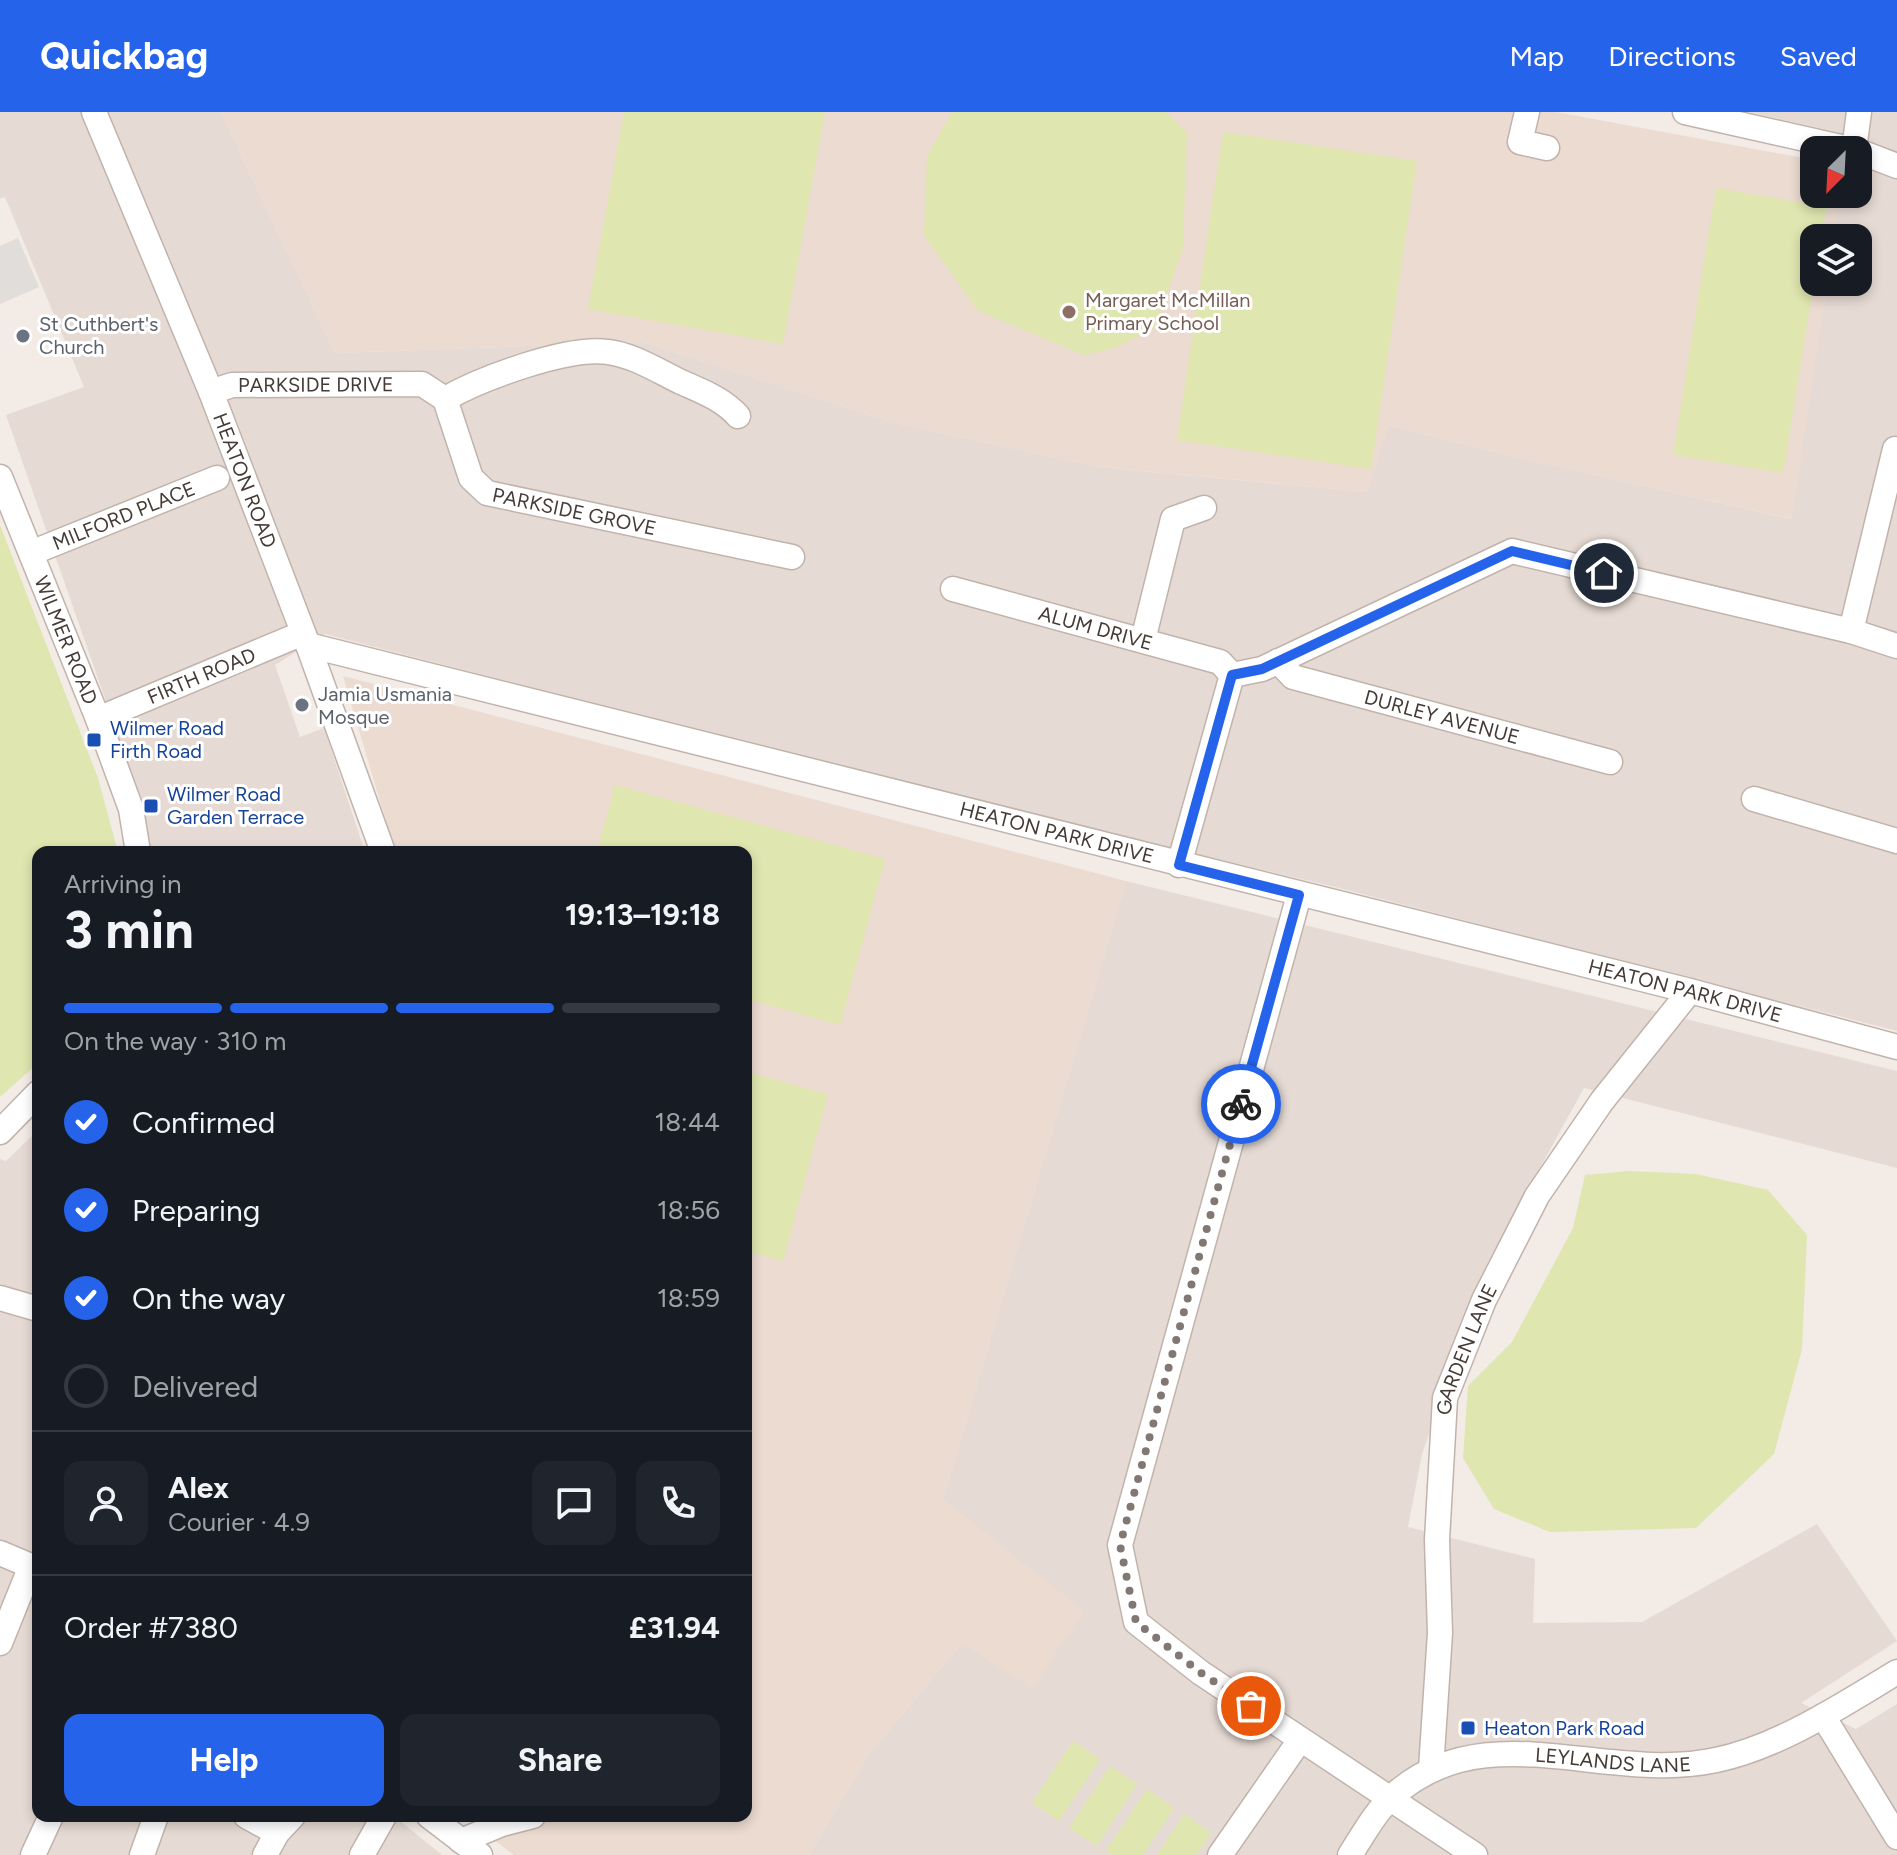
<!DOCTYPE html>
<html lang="en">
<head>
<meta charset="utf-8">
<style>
	body { margin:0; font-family:Figtree,sans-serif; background:#20242c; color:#f1f3f6; height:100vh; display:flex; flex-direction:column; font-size:30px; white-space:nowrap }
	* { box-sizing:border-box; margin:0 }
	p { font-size:26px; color:#9ea1a6 }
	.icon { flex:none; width:44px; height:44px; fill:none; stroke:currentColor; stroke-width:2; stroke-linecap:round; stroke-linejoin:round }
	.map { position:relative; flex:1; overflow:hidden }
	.details { position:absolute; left:32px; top:734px; width:720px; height:976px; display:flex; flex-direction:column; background:#171b24; border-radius:16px; box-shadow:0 4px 12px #0003 }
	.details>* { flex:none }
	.needle { width:52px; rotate:204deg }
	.fabs { position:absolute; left:1800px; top:24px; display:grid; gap:16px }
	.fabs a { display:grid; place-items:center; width:72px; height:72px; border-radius:16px; background:#171b24; box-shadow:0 4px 12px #0003; font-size:40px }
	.pin { position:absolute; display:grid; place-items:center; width:68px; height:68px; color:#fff; margin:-34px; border:4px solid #fff; border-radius:50%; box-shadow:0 2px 8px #0007 }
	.courier { position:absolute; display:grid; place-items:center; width:80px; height:80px; margin:-40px; border:6px solid #2563eb; border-radius:50%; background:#fff; color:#222; box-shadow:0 2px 10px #0007 }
	.headline em { font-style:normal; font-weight:700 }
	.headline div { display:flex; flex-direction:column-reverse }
	.headline { display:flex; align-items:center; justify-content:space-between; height:136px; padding:0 32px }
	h1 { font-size:52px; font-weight:700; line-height:60px }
	.bar { display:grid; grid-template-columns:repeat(4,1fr); gap:12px 8px; align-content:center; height:96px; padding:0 32px }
	.bar i { height:10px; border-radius:6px; background:#363941 }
	.bar .active { background:#2563eb }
	.bar p { grid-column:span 4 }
	.line { display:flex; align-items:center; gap:20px; padding:0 32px; border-top:2px solid #363941 }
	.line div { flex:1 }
	.round { display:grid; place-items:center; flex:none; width:84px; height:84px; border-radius:16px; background:#20242c }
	ol { padding:0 32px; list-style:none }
	li { display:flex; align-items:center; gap:24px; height:88px }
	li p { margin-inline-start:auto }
	li .icon { padding:8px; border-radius:50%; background:#2563eb; color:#fff; stroke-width:4 }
	li:last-child { color:#9ea1a6 }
	li i { width:44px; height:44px; border:4px solid #363941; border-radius:50% }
	.action { display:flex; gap:16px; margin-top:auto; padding:16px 32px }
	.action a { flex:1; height:92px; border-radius:16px; background:#2563eb; color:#fff; font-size:32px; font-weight:700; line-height:92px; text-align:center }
	.action a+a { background:#20242c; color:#f1f3f6 }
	header { display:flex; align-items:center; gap:48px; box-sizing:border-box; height:112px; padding:0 40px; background:#2563eb; color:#fff }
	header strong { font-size:38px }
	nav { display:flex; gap:44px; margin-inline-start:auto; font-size:28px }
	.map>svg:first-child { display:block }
	.residential { fill:#e6dbd4 }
	.education { fill:#ebdbd0 }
	.green { fill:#dfe6af }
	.parking { fill:#e1dddb }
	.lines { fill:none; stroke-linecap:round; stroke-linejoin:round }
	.minor-casing { stroke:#c1b3ac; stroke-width:27 }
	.minor { stroke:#fff; stroke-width:24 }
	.done { stroke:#827873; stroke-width:8; stroke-dasharray:0 14.4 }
	.route { stroke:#2563eb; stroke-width:10 }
	.education-dot { fill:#8d6e63; stroke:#fff; stroke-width:3 }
	.worship-dot { fill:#6b7280; stroke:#fff; stroke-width:3 }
	.transit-dot { fill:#1a4fb4; stroke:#fff; stroke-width:3 }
	.labels { text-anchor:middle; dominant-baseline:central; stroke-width:6; stroke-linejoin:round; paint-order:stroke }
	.education-label { font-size:20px; fill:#785e54; stroke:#fff; text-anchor:start }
	.worship-label { font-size:20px; fill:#5b616d; stroke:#fff; text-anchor:start }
	.street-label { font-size:20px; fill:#453a35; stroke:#fff }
	.transit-label { font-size:20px; fill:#164399; stroke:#fff; text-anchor:start }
</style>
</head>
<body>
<header>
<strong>Quickbag</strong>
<nav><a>Map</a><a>Directions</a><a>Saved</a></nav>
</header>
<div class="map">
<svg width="1897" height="1743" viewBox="0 0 1897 1743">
	<rect width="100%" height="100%" fill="#f3ebe6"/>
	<path class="residential" d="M0,0H221L335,241L643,230L895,311L1099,355L1367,380L1388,313L1494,340L1791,407L1827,170H1858V126H1834L1839,82H1858V38H1838V20L1748,0H1897V919L1335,775L950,683L325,522L275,553L300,625L324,616L365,740H148L125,644L6,303L84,275L5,85L0,87Z
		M1126,769L1897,959V1056L1584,976L1489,1148L1422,1342L1408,1415L1535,1447L1533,1511L1642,1510L1817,1412L1897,1529L1801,1591L1856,1617L1897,1592V1743H809L868,1643L962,1531L943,1387Z
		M38,1018V1704H394L442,1743H0V1047L6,1049Z"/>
	<path class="education" d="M221,0H1556L1814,48V82H1834L1839,91L1834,126H1814V170H1827L1792,407L1494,340L1388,313L1368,380L1099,355L895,311L643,230L335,241Z
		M343,564L1126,769L943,1387L1084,1499L1032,1576L962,1531L868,1643L809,1743H514L463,1704H746V740H395Z"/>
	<path class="green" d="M624,0H825L783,232L588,197Z
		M952,0H1166L1187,21L1183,136L1155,216L1115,236L1084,243L978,199L924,123L927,44Z
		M1223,20L1417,49L1371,357L1177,328Z
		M1716,76L1827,95L1821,126H1814V170L1783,361L1673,343Z
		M0,413L98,666L118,740H38V951L0,985Z
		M615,673L885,747L840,913L746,887V740H597Z
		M746,960L828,982L783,1149L746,1139Z
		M1629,1059L1696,1062L1768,1078L1807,1123L1802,1237L1774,1342L1696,1416L1550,1420L1494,1397L1463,1346L1468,1274L1512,1230L1573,1116L1585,1063Z
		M1073,1629L1100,1647L1059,1709L1032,1691Z
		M1110,1654L1137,1672L1097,1734L1069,1716Z
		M1147,1677L1174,1696L1143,1743H1112L1106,1739Z
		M1184,1702L1211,1721L1197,1743H1157Z"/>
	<path class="parking" d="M18,126L39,175L0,192V134Z"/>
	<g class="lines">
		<defs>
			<g id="minor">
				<path id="s1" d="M94,0L211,280L308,533L383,740"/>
				<path d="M1527,0L1520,30L1547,36"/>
				<path d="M1685,0L1854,38"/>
				<path d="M1854,38L1859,0"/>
				<path d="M1858,39L1897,54"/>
				<path id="s2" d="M211,280L232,273L422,272L445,287L471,366L487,381L792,445"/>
				<path d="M445,287C480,267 567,234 608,240C633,243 658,259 681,270C701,279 723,287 738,304"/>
				<path id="s3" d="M0,365L98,607L131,697L138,740"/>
				<path id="s4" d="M31,441L217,366"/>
				<path id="s5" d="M953,477L1220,550L1232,563"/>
				<path d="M1851,519L1895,337"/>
				<path d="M1143,528L1173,407L1204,396"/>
				<path id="s6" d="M308,533L1690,879L1897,935"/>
				<path id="s7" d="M1278,549L1293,565L1610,650"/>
				<path id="s8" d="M98,607L303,521"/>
				<path d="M1754,687L1897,729"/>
				<path d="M1179,753L1232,563L1262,557L1512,439L1851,519L1897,534"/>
				<path d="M1299,783L1120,1433L1136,1510L1201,1561L1475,1743"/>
				<path d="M0,1020L38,981"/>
				<path d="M0,1186L38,1197"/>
				<path d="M0,1441L38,1457"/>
				<path d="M0,1531L31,1454"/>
				<path d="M1823,1604L1897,1725"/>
				<path id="s9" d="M1431,1657L1440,1521L1437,1428L1445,1286L1484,1188L1537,1084L1602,989L1690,879"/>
				<path d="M246,1704L277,1721"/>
				<path d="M429,1704L480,1743"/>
				<path d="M461,1729L502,1712L533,1704"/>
				<path d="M33,1743L51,1704"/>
				<path d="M142,1743L156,1704"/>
				<path d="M265,1743L277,1721L293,1704"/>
				<path d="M362,1743L384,1704"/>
				<path d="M1220,1743L1300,1628"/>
				<path id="s10" d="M1350,1743C1363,1723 1375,1700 1393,1684C1485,1600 1606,1672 1716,1648C1779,1635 1842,1593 1897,1560"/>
			</g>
		</defs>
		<use href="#minor" class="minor-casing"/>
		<use href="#minor" class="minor"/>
	</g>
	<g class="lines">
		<path class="done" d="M1241,992L1120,1433L1136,1510L1201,1561L1251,1594"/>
		<path class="route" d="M1241,992L1299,783L1179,753L1232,563L1262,557L1512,439L1604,461"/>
	</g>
	<circle class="education-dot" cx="1069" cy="200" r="8"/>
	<g class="worship-dot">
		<circle cx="23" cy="224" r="8"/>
		<circle cx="302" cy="593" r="8"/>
	</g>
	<g class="transit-dot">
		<rect x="86" y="620" width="16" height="16" rx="4"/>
		<rect x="143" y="686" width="16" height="16" rx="4"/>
		<rect x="1460" y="1608" width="16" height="16" rx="4"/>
	</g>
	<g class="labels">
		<g class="education-label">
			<text x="1085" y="188">Margaret McMillan<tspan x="1085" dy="23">Primary School</tspan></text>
		</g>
		<g class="worship-label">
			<text x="39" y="212">St Cuthbert's<tspan x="39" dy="23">Church</tspan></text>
			<text x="318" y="582">Jamia Usmania<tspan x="318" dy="23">Mosque</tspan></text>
		</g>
		<g class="street-label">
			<text stroke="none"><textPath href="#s2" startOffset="106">PARKSIDE DRIVE</textPath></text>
			<text stroke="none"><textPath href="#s1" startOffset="398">HEATON ROAD</textPath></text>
			<text stroke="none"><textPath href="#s2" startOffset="434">PARKSIDE GROVE</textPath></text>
			<text stroke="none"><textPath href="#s4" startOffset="100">MILFORD PLACE</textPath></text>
			<text stroke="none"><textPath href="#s5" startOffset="148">ALUM DRIVE</textPath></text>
			<text stroke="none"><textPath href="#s3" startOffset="176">WILMER ROAD</textPath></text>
			<text stroke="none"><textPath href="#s8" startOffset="112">FIRTH ROAD</textPath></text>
			<text stroke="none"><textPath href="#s7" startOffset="176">DURLEY AVENUE</textPath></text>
			<text stroke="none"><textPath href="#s6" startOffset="772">HEATON PARK DRIVE</textPath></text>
			<text stroke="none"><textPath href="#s6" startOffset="1420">HEATON PARK DRIVE</textPath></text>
			<text stroke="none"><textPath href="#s9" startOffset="424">GARDEN LANE</textPath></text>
			<text stroke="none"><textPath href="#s10" startOffset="304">LEYLANDS LANE</textPath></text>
		</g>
		<g class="transit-label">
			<text x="110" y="616">Wilmer Road<tspan x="110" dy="23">Firth Road</tspan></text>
			<text x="167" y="682">Wilmer Road<tspan x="167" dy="23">Garden Terrace</tspan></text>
			<text x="1484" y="1616">Heaton Park Road</text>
		</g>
	</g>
</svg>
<div class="fabs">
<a><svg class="needle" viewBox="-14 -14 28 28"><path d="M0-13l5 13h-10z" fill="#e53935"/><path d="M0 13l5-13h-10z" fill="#9ea1a6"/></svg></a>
<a><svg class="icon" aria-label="layers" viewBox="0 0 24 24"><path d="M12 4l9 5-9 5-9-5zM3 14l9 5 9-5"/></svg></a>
</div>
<div class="pin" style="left:1251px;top:1594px;background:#ea580c"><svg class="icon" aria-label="bag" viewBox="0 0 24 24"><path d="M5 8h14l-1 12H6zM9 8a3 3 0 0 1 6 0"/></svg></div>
<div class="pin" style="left:1604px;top:461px;background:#1f2937"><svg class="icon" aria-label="home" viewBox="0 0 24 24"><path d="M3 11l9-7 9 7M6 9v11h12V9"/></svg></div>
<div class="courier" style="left:1241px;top:992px"><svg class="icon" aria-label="bike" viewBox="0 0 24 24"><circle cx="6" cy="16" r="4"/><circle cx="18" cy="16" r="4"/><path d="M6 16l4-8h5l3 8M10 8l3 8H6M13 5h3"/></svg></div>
<section class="details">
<div class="headline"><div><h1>3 min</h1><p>Arriving in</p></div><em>19:13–19:18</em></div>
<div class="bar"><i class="active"></i><i class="active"></i><i class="active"></i><i></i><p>On the way · 310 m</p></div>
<ol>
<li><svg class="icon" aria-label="check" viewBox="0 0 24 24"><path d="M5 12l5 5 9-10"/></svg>Confirmed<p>18:44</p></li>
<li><svg class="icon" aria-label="check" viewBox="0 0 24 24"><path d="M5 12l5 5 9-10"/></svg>Preparing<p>18:56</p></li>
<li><svg class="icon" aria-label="check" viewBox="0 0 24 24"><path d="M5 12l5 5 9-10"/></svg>On the way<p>18:59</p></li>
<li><i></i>Delivered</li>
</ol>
<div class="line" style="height:144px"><a class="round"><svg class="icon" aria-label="person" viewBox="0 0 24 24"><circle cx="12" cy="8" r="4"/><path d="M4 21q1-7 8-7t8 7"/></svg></a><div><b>Alex</b><p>Courier · 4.9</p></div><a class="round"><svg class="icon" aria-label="chat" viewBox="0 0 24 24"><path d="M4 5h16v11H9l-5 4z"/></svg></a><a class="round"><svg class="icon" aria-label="phone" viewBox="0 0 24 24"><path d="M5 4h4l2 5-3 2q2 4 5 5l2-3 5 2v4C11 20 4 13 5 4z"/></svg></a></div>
<div class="line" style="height:104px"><div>Order #7380</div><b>£31.94</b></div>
<div class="action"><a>Help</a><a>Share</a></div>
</section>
</div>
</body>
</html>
